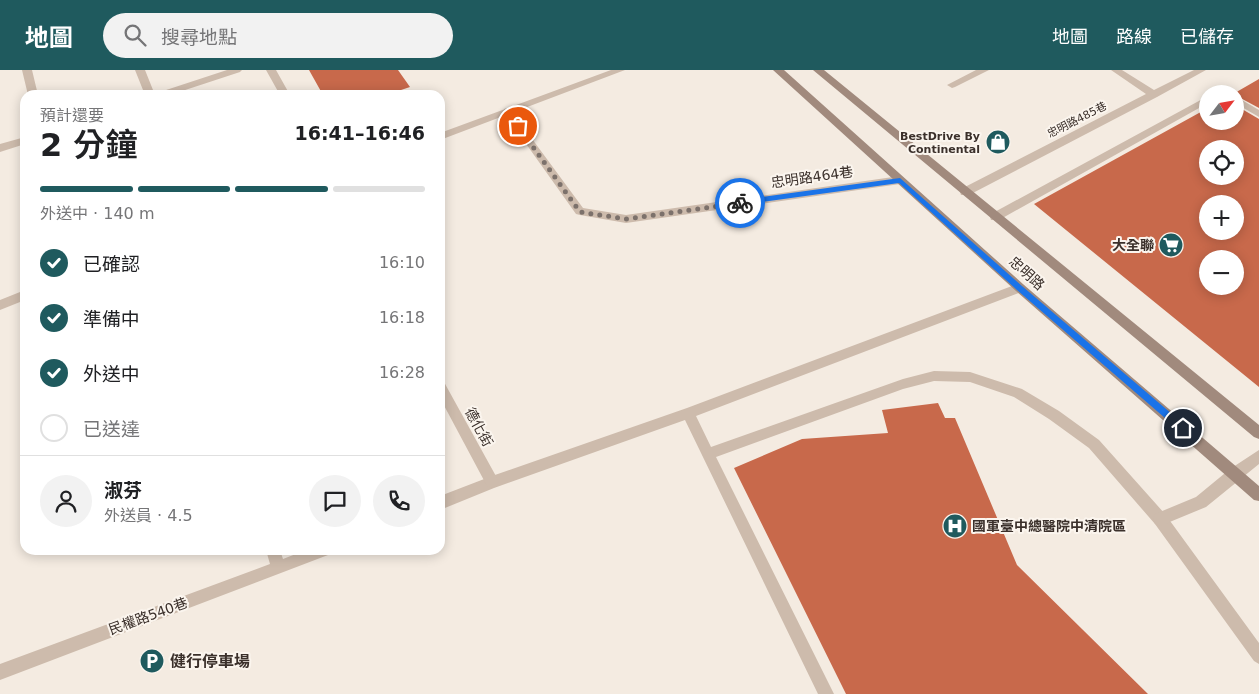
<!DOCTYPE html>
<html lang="zh-TW">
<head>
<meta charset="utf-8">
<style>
	body { margin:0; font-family:"DejaVu Sans","Noto Sans TC",sans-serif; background:#f2f2f2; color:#202124; height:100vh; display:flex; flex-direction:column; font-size:19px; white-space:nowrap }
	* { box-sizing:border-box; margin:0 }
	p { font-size:16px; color:#757577 }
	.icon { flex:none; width:28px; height:28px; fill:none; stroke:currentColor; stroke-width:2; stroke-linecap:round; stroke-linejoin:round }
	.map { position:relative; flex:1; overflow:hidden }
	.panel { position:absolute; left:20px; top:20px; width:425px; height:465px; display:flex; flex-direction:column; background:#fff; border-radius:15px; box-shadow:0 2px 12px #0003 }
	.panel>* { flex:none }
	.needle { width:32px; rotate:59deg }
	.buttons { position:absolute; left:1199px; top:15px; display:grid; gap:10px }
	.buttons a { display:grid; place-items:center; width:45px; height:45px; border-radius:50%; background:#fff; box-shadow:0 2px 12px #0003; font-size:25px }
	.pin { position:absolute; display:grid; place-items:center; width:42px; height:42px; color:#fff; margin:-21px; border:2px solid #fff; border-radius:50%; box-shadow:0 1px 5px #0007 }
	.courier { position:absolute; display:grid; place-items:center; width:50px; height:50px; margin:-25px; border:4px solid #1a73e8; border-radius:50%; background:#fff; color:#222; box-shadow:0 1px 6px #0007 }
	.summary em { font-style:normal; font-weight:600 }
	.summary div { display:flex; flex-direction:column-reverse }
	.summary { display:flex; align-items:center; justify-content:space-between; height:85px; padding:0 20px }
	h1 { font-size:32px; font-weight:600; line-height:38px }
	.bar { display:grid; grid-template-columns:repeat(4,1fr); gap:8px 5px; align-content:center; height:60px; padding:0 20px }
	.bar i { height:6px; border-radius:4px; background:#e0e0e0 }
	.bar .on { background:#1f5a5e }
	.bar p { grid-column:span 4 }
	.line { display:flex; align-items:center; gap:12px; padding:0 20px; border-top:1px solid #e0e0e0 }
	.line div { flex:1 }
	.round { display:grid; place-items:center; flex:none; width:52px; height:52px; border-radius:26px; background:#f2f2f2 }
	ol { padding:0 20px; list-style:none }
	li { display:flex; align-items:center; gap:15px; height:55px }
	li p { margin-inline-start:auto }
	li .icon { padding:5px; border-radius:50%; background:#1f5a5e; color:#fff; stroke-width:4 }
	li:last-child { color:#757577 }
	li i { width:28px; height:28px; border:2px solid #e0e0e0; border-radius:50% }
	header { display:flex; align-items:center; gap:30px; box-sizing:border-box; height:70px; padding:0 25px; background:#1f5a5e; color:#fff }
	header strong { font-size:24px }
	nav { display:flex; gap:28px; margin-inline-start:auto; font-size:18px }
	.search { width:350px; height:45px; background:#f2f2f2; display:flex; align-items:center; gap:12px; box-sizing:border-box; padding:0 18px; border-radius:28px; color:#757577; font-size:19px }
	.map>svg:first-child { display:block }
	.building { fill:#c8694b; fill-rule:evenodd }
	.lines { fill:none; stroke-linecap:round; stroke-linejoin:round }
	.service { fill:#cdbbac; fill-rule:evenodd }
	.minor { fill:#cdbbac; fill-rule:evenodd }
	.tertiary { fill:#cdbbac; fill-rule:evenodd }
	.secondary { fill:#a18a7d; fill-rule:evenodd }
	.route { fill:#1a73e8 }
	.done { stroke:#7c716b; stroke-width:5; stroke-dasharray:0 9 }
	.labels { text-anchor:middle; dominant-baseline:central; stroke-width:4; stroke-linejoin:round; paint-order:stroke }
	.far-street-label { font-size:11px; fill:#3b302b; stroke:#fbf5ee }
	.far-poi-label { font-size:11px; font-weight:bold; fill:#3b302b; stroke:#fbf5ee; text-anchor:end }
	.street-label { font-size:14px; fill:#3b302b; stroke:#fbf5ee }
	.poi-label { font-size:14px; font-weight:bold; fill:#3b302b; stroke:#fbf5ee; text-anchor:end }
	.near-poi-label { font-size:16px; font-weight:bold; fill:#3b302b; stroke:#fbf5ee; text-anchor:start }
</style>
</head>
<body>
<header>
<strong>地圖</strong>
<div class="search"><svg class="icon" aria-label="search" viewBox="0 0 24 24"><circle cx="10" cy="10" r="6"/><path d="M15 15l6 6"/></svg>搜尋地點</div>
<nav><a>地圖</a><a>路線</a><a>已儲存</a></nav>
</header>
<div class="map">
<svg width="1259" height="624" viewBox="0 0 1259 624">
	<rect width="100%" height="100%" fill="#f4ebe1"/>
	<path class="building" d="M309,0H398L410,17L386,25H323Z
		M1259,9V38L1233,24Z
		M1235,35L1259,49V317L1034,134L1208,38V51H1235ZM1208,79H1235V106H1208ZM1208,134H1235V161H1208ZM1208,189H1235V216H1208Z
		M938,333L945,348H955L1017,495L1148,624H846L734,398L802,369L888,363L882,340Z"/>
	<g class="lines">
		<path class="service" d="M22,0H32L38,25H28Z
			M135,0H145L155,25H145Z
			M227,0H242L240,2L170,25H155L157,23Z
			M976,0H989L955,17L952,18L947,15Z
			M1111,0H1122L1154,20L1194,0H1206L1157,27L969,125H961L960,122L961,119L1146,24Z
			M1208,26V33L999,150H991L990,147L991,144Z
			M1235,26L1259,40V47L1235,33Z
			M507,38L510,39L583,138L626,145L900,106L905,110L900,114L626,153L580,145L576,144L504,43V39Z
			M25,67V74L0,82V74Z
			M1020,213L1024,215L1026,218L1024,221L696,346L711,377L903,309L934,301L970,302L1022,319L1059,341L1099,370L1165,444L1259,573V594L1254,591L1155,454L1089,378L1049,349L1014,327L970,312L934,311L903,319L716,387L834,624H818L685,350L494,418L440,440V426L492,406L687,338Z
			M266,480H280L283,489L306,480H330L328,485L0,610V594L270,494Z"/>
		<path class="minor" d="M266,0H276L290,25H280Z
			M440,311L444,312L497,408L499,412L497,416L492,418L487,416L440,328Z
			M1259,380V394L1206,437L1160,456L1155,454L1153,449L1155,444L1196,427L1230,399Z"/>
		<path class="tertiary" d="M611,0H625L440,70V63Z
			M25,220V230L0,240V230Z"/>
		<path class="secondary" d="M773,0H784L1024,215L1259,416V431L1254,430L1016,221Z
			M813,0H824L1259,355V369L1254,367Z"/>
	</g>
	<path class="route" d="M900,108L1022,216L1186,356V361H1180L1017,220L899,113L740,135L736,133L740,130Z"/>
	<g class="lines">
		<path class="done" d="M518,56L580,142L626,149L740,133"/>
	</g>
	<defs>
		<symbol id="shop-disc" viewBox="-11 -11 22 22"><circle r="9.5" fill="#1f5a5e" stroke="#fbf5ee"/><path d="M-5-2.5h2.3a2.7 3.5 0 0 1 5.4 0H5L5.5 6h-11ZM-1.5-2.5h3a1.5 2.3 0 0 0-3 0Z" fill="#fff"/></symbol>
		<symbol id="supermarket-disc" viewBox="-11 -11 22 22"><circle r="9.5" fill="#1f5a5e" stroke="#fbf5ee"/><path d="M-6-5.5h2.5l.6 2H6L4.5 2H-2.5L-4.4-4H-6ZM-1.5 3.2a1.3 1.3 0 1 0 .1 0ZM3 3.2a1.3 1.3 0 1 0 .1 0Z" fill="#fff"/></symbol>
		<symbol id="hospital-disc" viewBox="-11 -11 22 22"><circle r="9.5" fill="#1f5a5e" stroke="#fbf5ee"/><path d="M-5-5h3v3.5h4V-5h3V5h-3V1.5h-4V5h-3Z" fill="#fff"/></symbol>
		<symbol id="parking-disc" viewBox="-11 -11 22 22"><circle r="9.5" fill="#1f5a5e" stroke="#fbf5ee"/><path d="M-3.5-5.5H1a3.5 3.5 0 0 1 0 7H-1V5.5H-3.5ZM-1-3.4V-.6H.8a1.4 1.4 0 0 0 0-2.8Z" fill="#fff"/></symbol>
	</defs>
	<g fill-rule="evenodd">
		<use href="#shop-disc" x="984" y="58" width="28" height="28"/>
		<use href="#supermarket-disc" x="1157" y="161" width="28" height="28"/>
		<use href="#hospital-disc" x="941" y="442" width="28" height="28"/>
		<use href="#parking-disc" x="138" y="577" width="28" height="28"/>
	</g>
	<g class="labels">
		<g class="far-street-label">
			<text transform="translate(1077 50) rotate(-27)">忠明路485巷</text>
		</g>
		<g class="far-poi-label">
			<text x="980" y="66">BestDrive By<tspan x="980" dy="13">Continental</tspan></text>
		</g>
		<g class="street-label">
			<text transform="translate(812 107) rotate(-8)">忠明路464巷</text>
			<text transform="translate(1027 203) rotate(42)">忠明路</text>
			<text transform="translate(479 357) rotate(61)">德化街</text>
			<text transform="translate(148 546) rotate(-20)">民權路540巷</text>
		</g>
		<g class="poi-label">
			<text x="1154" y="175">大全聯</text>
			<text x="972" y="456" text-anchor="start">國軍臺中總醫院中清院區</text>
		</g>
		<g class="near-poi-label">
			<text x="170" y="591">健行停車場</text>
		</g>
	</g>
</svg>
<div class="buttons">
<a><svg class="needle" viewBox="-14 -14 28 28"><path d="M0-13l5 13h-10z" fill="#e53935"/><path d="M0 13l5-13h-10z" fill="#757577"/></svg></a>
<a><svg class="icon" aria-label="locate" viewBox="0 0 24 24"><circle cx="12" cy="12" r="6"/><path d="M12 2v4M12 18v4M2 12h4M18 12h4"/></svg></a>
<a>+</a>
<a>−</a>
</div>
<div class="pin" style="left:518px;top:56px;background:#ea580c"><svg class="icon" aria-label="bag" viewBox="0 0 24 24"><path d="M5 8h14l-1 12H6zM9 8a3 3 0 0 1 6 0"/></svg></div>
<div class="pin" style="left:1183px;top:358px;background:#1f2937"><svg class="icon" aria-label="home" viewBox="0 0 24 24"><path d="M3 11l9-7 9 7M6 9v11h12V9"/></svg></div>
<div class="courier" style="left:740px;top:133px"><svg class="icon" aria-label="bike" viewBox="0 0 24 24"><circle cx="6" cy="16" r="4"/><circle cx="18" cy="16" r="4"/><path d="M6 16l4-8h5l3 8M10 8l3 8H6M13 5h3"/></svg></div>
<section class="panel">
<div class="summary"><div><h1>2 分鐘</h1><p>預計還要</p></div><em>16:41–16:46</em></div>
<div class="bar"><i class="on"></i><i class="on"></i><i class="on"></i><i></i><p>外送中 · 140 m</p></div>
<ol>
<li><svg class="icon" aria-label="check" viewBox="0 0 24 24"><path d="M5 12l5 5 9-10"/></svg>已確認<p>16:10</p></li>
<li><svg class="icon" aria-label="check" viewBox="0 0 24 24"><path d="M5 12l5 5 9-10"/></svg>準備中<p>16:18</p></li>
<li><svg class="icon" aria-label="check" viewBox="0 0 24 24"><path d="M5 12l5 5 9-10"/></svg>外送中<p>16:28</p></li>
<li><i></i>已送達</li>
</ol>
<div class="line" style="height:90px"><a class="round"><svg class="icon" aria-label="person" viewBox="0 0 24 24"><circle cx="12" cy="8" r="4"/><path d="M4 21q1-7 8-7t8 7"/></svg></a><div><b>淑芬</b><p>外送員 · 4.5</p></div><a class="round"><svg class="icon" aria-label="chat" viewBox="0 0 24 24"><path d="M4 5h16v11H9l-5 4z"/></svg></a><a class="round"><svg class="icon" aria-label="phone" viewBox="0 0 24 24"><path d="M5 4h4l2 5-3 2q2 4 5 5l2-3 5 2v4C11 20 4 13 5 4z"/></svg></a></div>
</section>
</div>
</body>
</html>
